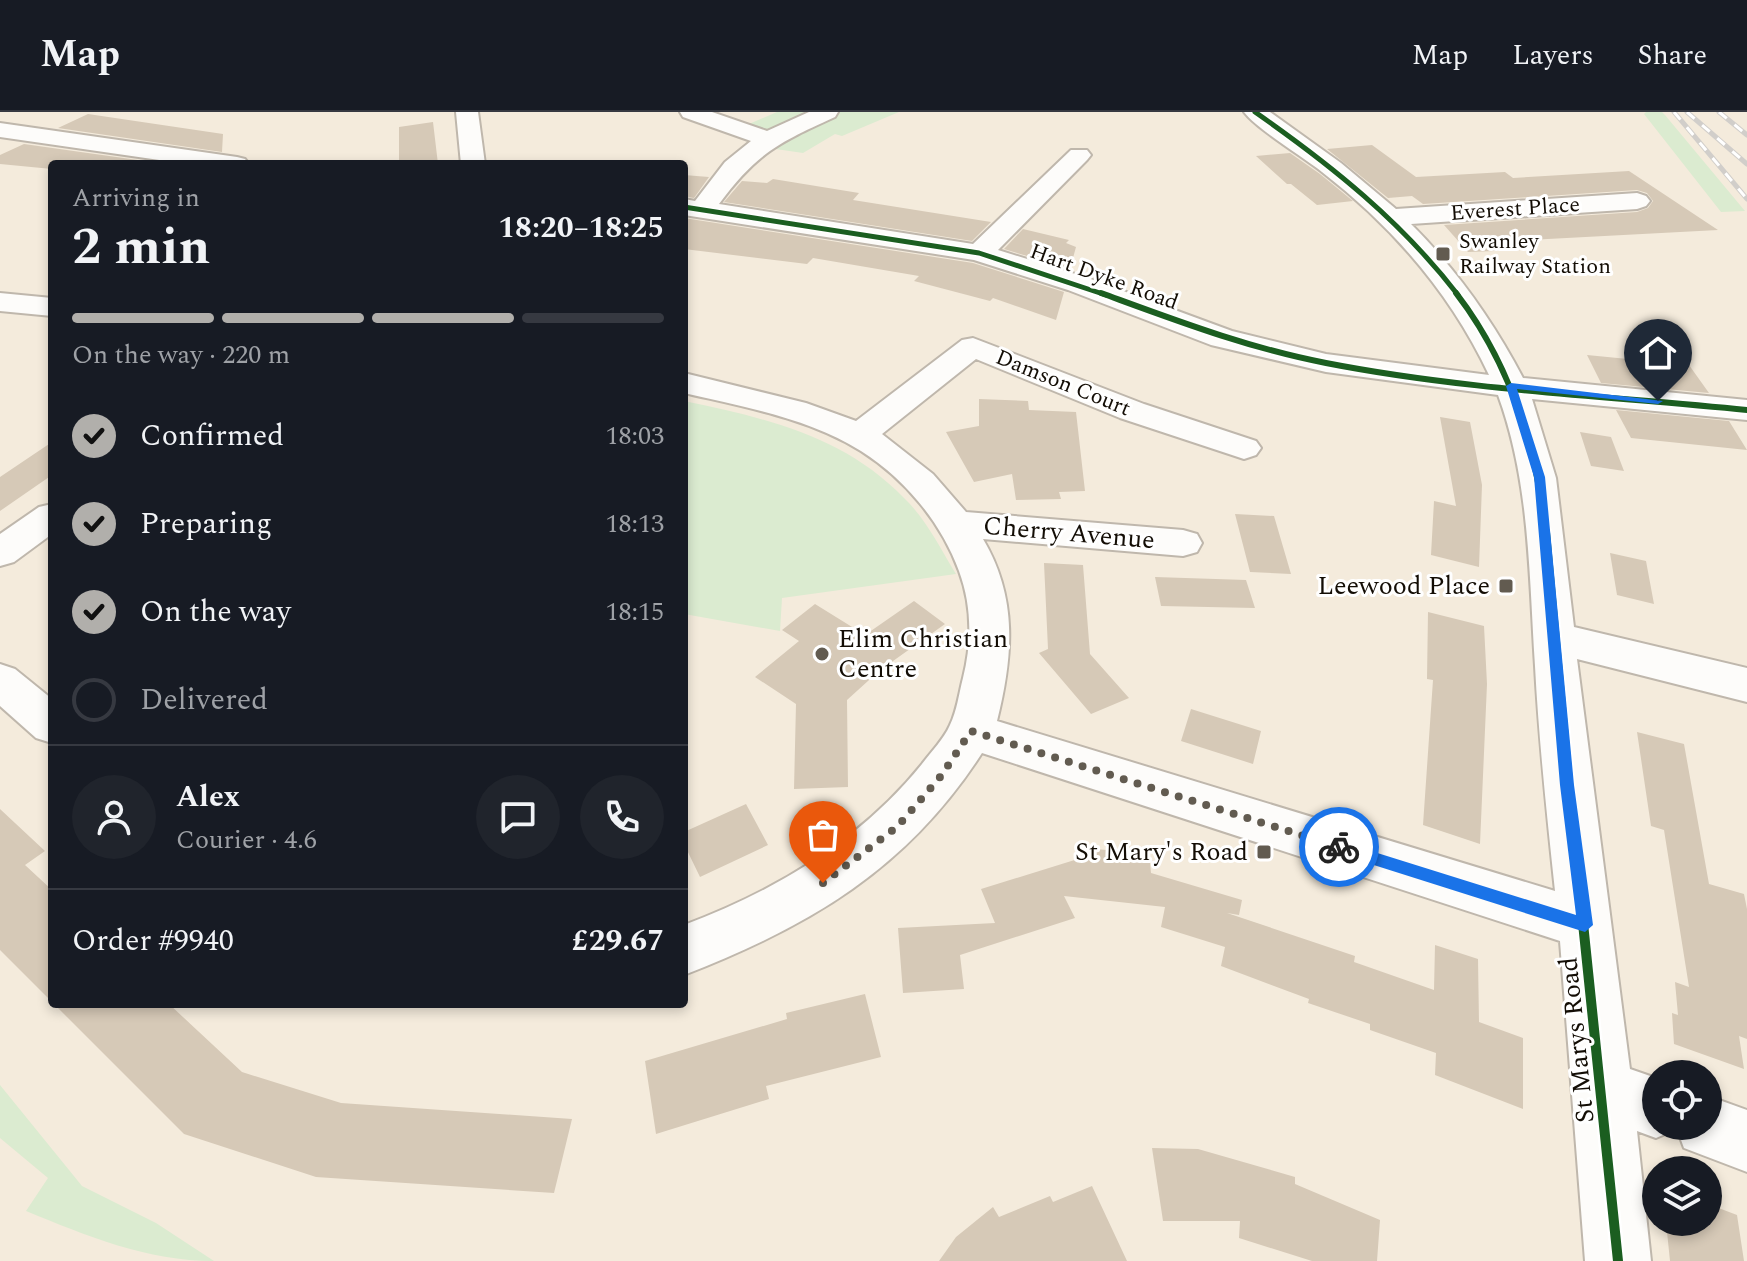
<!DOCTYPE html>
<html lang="en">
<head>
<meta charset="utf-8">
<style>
	body { margin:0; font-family:Spectral,serif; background:#20242c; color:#f1f3f6; height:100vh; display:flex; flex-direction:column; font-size:30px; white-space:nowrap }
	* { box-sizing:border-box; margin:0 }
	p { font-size:26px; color:#9ea1a6 }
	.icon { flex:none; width:44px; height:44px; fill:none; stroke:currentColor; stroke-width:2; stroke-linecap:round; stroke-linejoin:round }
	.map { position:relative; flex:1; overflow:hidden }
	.drawer { position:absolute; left:48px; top:48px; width:640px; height:848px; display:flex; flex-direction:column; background:#171b24; border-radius:8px; box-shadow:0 4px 12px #0003 }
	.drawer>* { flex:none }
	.buttons { position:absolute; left:1642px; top:948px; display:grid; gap:16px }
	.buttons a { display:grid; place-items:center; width:80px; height:80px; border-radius:50%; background:#171b24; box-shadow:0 4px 12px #0003; font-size:40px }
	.pin { position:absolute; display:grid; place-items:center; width:68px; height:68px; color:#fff; margin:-82px -34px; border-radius:50% 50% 50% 0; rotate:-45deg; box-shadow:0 0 8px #0007 }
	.pin .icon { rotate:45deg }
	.courier { position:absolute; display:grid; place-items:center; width:80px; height:80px; margin:-40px; border:6px solid #1a73e8; border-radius:50%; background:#fff; color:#222; box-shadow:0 2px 10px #0007 }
	.head em { font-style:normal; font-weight:700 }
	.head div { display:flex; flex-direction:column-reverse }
	.head { display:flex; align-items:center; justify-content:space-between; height:136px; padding:0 24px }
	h1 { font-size:52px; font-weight:700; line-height:60px }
	.bar { display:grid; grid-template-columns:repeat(4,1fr); gap:12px 8px; align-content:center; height:96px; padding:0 24px }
	.bar i { height:10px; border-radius:6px; background:#363941 }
	.bar .active { background:#b1afab }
	.bar p { grid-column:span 4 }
	.line { display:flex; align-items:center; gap:20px; padding:0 24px; border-top:2px solid #363941 }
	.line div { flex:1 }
	.round { display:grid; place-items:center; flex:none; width:84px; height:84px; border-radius:42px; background:#20242c }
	ol { padding:0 24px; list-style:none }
	li { display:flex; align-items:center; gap:24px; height:88px }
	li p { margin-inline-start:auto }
	li .icon { padding:8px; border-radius:50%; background:#b1afab; color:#111; stroke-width:4 }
	li:last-child { color:#9ea1a6 }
	li i { width:44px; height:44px; border:4px solid #363941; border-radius:50% }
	header { display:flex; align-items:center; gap:48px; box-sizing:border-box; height:112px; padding:0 40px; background:#171b24; border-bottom:2px solid #363941 }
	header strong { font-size:38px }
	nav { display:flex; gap:44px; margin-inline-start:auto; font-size:28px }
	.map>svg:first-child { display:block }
	.green { fill:#dbebd0 }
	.building { fill:#d6c9b7 }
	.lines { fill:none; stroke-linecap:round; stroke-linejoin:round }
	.street-casing { stroke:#bfb7ac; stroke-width:4 }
	.street { fill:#fdfcfa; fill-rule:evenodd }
	.rail-casing { stroke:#d1ceca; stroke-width:5 }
	.rail { stroke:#fff; stroke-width:3; stroke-dasharray:10; stroke-linecap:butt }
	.cycleway-far3-casing { stroke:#fff; stroke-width:8 }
	.cycleway-far2-casing { stroke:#fff; stroke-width:10 }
	.cycleway-far1-casing { stroke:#fff; stroke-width:13 }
	.cycleway-casing { stroke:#fff; stroke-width:15 }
	.cycleway-far3 { stroke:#1b5e20; stroke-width:5 }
	.cycleway-far2 { stroke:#1b5e20; stroke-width:6 }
	.cycleway-far1 { stroke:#1b5e20; stroke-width:8 }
	.cycleway { stroke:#1b5e20; stroke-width:10 }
	.route { fill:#1a73e8 }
	.done { stroke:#625b50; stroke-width:8; stroke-dasharray:0 14.4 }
	.poi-dot { fill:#625b50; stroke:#fff; stroke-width:3 }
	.labels { text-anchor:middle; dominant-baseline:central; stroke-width:6; stroke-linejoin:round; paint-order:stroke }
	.far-street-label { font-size:22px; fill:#130d05; stroke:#fff }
	.far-poi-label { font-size:22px; fill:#130d05; stroke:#fff; text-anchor:start }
	.street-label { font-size:26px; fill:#130d05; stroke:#fff }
	.poi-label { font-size:26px; fill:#130d05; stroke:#fff; text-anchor:end }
</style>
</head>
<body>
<header>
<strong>Map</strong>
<nav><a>Map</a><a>Layers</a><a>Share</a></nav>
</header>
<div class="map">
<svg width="1747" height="1149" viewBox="0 0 1747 1149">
	<rect width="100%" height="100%" fill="#f4ebdc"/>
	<path class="green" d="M777,0H899L842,24L835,22L803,41L762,35L742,15Z
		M1646,0H1662L1665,3L1745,99L1721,100L1644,2Z
		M684,289C766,306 844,324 904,386C926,407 940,436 956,462L782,486L780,519L684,502Z
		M0,973L82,1074L156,1111L214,1149C147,1149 87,1124 26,1099L48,1066L0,1026Z"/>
	<path class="building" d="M88,2L223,22L222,40L58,16Z
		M433,10L438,52H399V15Z
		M24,32L166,52H52V57L0,52V43Z
		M1372,33L1416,65L1505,60L1513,66L1629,59L1718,118L1512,129L1522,138L1468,140L1444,113L1637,100L1648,96L1653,89L1647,81L1637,78L1423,92L1412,84L1388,86L1327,37Z
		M1290,41L1320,62L1353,89L1317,93L1291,72H1287L1256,44Z
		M684,63L709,65L694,86L684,84Z
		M773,67L859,81L853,88L991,110L972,129L724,90L742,69L767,71Z
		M684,106L973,151L1064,180L1056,208L993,186L990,189L914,169L919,164L813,146L807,152L684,137Z
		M1023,117L1069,128L1066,131L1076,135L1070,157L1004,137Z
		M1587,243L1689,253L1709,281L1601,271Z
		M979,287L1028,289L1029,298L1076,300L1085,379L1059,380L1061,387L1016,388L1012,362L974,370L946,320L979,314Z
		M1616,298L1729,309L1747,338L1631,326Z
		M1440,305L1470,310L1482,373L1479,455L1431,443L1434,389L1456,394Z
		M1580,320L1611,325L1624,359L1591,354Z
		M52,330V363L0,399V365Z
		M1235,402L1274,404L1291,462L1250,460Z
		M1610,441L1646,449L1654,492L1617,483Z
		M1044,451L1083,453L1090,542L1129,586L1091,602L1039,541L1048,537Z
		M1155,465L1246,468L1255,496L1161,494Z
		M914,489L945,512L879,559L847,588L848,675L794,677L796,592L755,565L799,529L782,518L815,492L865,523Z
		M1428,500L1484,514L1487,572L1480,732L1423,713L1433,568L1427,567Z
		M1191,597L1261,619L1253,652L1181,629Z
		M1637,620L1684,632L1709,772L1744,782L1747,797V927L1739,924L1744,957L1674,932L1672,901L1678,903L1675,870L1689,875L1664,718L1651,714Z
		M746,692L768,733L700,765L684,732V720Z
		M0,697L45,739L25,753L52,778V890L0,838Z
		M1080,736L1121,739L1122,748L1150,751L1151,761L1242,788L1239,803L1227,801L1355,844L1354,850L1434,878L1435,833L1478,847L1479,910L1523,926V997L1435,963L1436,941L1370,918V912L1308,891L1309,887L1221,854L1225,835L1161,815L1165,795L1064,784L1075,806L960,843L964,877L903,881L898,816L995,811L981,777L1081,746Z
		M865,882L881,945L766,974L769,987L656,1022L645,949L787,907L786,901Z
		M54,892H169L242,960L341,991L572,1007L554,1081L316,1065L184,1022Z
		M1152,1036L1198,1037L1295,1065V1072L1380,1108L1377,1149H1312L1239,1126L1240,1109H1163Z
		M1092,1074L1127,1149H939L956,1125L993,1095L999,1105L1050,1084L1053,1090Z
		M1708,1092L1737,1103L1744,1149H1670L1666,1110H1708Z"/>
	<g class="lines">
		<defs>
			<path id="street" d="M456,0H478L485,52H461Z
				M680,0H712L767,19L809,0H838L835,5C778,31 757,41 719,92L973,132L1071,38H1087L1091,43L1087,48L998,138L1088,166L1232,219L1326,242L1489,263C1451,182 1393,115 1322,60C1302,44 1258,18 1244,0H1270L1341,51L1396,97L1637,81L1646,84L1650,89L1646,94L1637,97L1411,112C1457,158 1493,209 1523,266L1747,288V308L1532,287L1556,366L1574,515L1747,556V590L1577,547L1630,957L1656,966V1014H1708V984L1747,998V1060L1684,1036L1677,1017L1656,1026L1637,1019L1651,1149H1585L1560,829L982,641C907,757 810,814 684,863V813C775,779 861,728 922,652C931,640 944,627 950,613C957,599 959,581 963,566C972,530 972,494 959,459C941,410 905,367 861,339C808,306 744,295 684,281V261L806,291L856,309L962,228L973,226L1144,292L1256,329L1261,336L1256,343L1244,347L1232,343L1120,306L976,247L882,322L933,362L966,400L1183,418L1197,422L1202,431L1197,440L1183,444L983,427C1018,486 1013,544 997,609L1555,779C1547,704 1539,630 1535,554C1529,463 1530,370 1498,283L1326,260L1211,233L1068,178L974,148L684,103V87L695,89L725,50L751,29L683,5Z
				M0,11L237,45L245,47L249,52H187L0,25Z
				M0,181L52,186V204L0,199Z
				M52,392V422L14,450L0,454V422L39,395Z
				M0,552L15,557L52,587V631L36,626L0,594Z"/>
		</defs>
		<use href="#street" class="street-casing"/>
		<use href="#street" class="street"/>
		<defs>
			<path id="rail" d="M1674,0L1747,87
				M1687,0L1747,52
				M1719,0L1747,23"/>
		</defs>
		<use href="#rail" class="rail-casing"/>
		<use href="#rail" class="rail"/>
		<defs>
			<path id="cycleway-far3" d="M1255,0C1331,53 1401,109 1458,183
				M684,95L979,141L1106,183"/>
			<path id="cycleway-far2" d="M1101,181C1175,208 1248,236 1326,251C1464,278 1607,284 1747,298
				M1456,181C1510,251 1536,334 1546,422"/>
			<path id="cycleway-far1" d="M1546,420L1575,736"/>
			<path id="cycleway" d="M1575,734L1618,1149"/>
		</defs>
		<use href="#cycleway-far3" class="cycleway-far3-casing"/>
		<use href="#cycleway-far2" class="cycleway-far2-casing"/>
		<use href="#cycleway-far1" class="cycleway-far1-casing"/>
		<use href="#cycleway" class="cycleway-casing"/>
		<use href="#cycleway-far3" class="cycleway-far3"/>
		<use href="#cycleway-far2" class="cycleway-far2"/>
		<use href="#cycleway-far1" class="cycleway-far1"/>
		<use href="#cycleway" class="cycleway"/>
	</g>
	<path class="route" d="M1511,271L1663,289L1658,292L1517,277L1545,365L1574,673L1593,813L1585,820L1339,742L1331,735L1339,729L1576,803L1560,673L1534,365L1506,274Z"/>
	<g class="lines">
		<path class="done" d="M823,771L897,715L941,664L971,619L1339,735"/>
	</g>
	<g class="poi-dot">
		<rect x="1435" y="134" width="16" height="16" rx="4"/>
		<rect x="1498" y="466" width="16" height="16" rx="4"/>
		<circle cx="822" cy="542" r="8"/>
		<rect x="1256" y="732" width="16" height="16" rx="4"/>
	</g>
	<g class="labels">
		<g class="far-street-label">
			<text transform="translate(1515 97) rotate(-4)">Everest Place</text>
			<text transform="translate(1104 165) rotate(20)">Hart Dyke Road</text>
			<text transform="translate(1063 271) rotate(22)">Damson Court</text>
		</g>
		<g class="far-poi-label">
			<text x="1459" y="129">Swanley<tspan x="1459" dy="25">Railway Station</tspan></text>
		</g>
		<g class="street-label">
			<text transform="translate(1069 421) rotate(5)">Cherry Avenue</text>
			<text transform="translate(1577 928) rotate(-96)">St Marys Road</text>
		</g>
		<g class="poi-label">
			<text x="1490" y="474">Leewood Place</text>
			<text x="838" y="527" text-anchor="start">Elim Christian<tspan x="838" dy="30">Centre</tspan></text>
			<text x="1248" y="740">St Mary's Road</text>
		</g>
	</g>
</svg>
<div class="buttons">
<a><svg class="icon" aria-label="locate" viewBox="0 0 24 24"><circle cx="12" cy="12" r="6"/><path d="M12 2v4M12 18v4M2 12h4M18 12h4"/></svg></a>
<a><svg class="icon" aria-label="layers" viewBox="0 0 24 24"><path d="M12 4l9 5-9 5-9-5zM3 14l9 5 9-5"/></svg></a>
</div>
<div class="pin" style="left:823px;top:771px;background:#ea580c"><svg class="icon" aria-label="bag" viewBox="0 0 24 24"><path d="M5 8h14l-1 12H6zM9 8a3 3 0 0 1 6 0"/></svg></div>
<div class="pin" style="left:1658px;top:289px;background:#1f2937"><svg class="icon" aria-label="home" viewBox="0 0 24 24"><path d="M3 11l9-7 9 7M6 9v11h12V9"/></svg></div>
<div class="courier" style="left:1339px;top:735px"><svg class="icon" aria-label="bike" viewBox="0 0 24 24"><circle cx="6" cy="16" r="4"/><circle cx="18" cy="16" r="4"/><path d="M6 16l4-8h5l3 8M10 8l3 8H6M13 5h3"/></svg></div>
<section class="drawer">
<div class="head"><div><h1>2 min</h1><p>Arriving in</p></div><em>18:20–18:25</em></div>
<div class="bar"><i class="active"></i><i class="active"></i><i class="active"></i><i></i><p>On the way · 220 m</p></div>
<ol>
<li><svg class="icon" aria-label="check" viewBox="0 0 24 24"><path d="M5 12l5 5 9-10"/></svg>Confirmed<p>18:03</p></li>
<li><svg class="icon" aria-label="check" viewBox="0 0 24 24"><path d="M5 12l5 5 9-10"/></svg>Preparing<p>18:13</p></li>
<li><svg class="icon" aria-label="check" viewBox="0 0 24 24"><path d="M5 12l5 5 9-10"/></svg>On the way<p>18:15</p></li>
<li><i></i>Delivered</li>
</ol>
<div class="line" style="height:144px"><a class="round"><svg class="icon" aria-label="person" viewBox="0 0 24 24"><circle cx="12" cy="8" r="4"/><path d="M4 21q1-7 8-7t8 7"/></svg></a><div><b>Alex</b><p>Courier · 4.6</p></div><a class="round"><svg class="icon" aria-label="chat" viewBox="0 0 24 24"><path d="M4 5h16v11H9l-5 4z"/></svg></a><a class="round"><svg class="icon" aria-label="phone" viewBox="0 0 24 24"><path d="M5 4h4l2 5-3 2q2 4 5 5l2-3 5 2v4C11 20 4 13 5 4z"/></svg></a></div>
<div class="line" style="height:104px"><div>Order #9940</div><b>£29.67</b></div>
</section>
</div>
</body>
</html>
